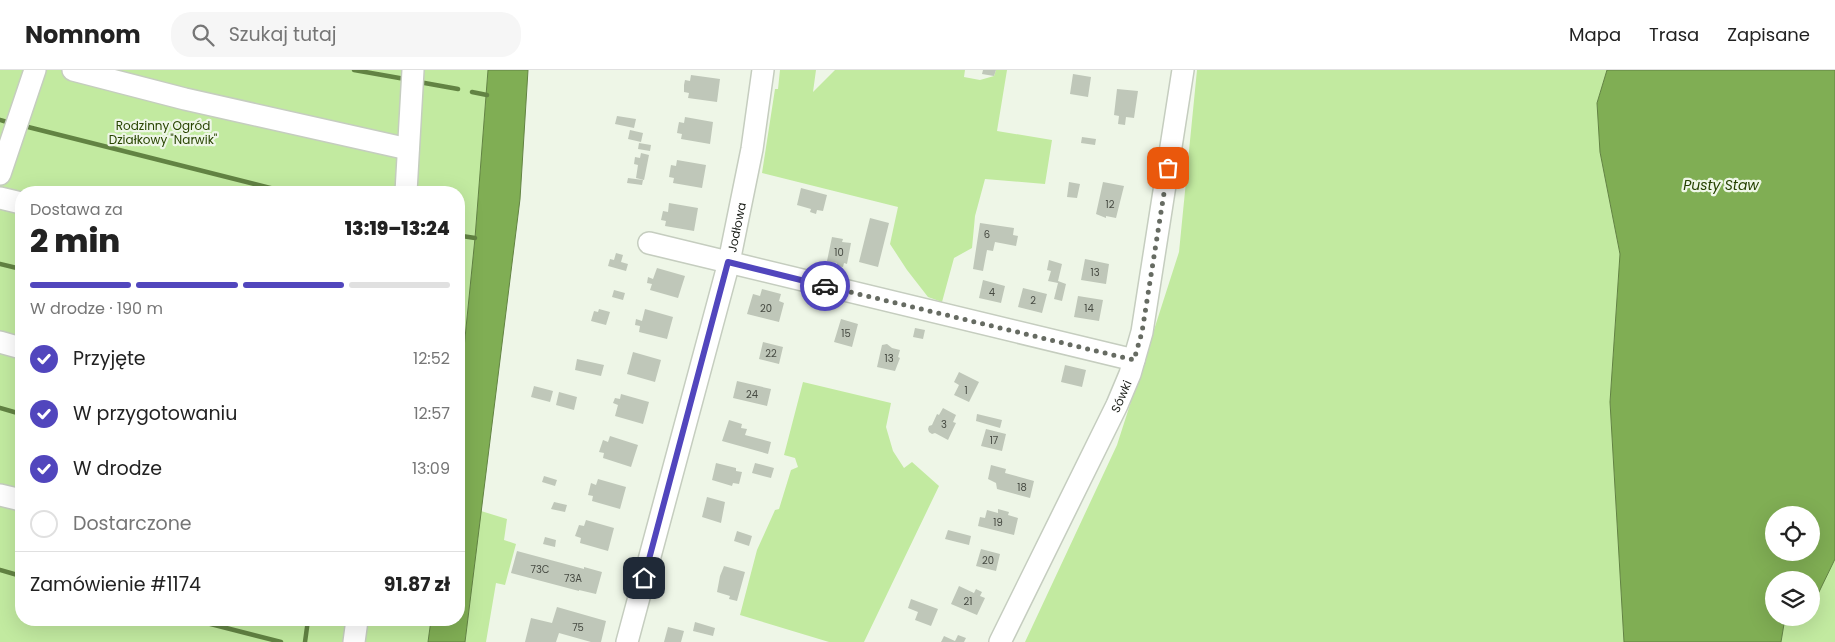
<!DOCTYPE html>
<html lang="pl">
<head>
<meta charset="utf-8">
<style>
	body { margin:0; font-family:Poppins,sans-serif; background:#f6f6f6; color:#222; height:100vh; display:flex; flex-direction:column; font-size:19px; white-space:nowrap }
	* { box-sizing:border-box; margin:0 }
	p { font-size:16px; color:#767676 }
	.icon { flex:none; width:28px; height:28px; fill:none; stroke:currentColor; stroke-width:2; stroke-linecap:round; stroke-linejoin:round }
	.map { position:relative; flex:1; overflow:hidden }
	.side { position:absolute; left:15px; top:116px; width:450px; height:440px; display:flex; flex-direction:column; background:#fff; border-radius:20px; box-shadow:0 5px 20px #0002 }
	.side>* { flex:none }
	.controls { position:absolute; left:1765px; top:436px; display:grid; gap:10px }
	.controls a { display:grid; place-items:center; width:55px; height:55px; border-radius:50%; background:#fff; box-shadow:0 5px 20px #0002; font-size:25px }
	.pin { position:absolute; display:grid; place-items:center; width:42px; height:42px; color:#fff; margin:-21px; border-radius:10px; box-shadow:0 2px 8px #0006 }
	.courier { position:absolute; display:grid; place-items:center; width:50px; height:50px; margin:-25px; border:4px solid #5146bd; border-radius:50%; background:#fff; color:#222; box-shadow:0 1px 6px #0007 }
	.head em { font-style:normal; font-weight:800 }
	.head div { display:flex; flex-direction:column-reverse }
	.head { display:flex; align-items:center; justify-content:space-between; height:85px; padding:0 15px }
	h1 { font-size:32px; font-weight:800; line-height:38px }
	.bar { display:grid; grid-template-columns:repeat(4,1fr); gap:8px 5px; align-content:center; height:60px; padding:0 15px }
	.bar i { height:6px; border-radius:4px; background:#e0e0e0 }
	.bar .on { background:#5146bd }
	.bar p { grid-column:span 4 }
	.line { display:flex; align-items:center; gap:12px; padding:0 15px; border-top:1px solid #e0e0e0 }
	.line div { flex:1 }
	ol { padding:0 15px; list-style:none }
	li { display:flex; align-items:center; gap:15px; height:55px }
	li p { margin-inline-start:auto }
	li .icon { padding:5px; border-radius:50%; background:#5146bd; color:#fff; stroke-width:4 }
	li:last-child { color:#767676 }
	li i { width:28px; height:28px; border:2px solid #e0e0e0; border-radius:50% }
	header { display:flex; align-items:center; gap:30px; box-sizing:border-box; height:70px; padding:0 25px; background:#fff; border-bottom:1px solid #e0e0e0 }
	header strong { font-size:24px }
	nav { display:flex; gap:28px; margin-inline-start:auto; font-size:18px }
	.search { width:350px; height:45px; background:#f6f6f6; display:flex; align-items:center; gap:12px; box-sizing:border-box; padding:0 18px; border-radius:20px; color:#767676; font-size:19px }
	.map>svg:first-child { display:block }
	.green { fill:#c2eaa0 }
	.water { fill:#80ae54; stroke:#628343; fill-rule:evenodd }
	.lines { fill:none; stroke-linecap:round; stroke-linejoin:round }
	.stream { stroke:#628343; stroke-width:4.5 }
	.building { fill:#bfc7b9 }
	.minor-casing { stroke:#c5cdbf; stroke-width:24 }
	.minor { stroke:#fff; stroke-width:21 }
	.done { stroke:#666b62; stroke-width:5; stroke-dasharray:0 9 }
	.route { stroke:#5146bd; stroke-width:6 }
	.labels { text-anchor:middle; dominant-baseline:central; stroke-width:4.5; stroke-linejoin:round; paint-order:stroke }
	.number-label { font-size:10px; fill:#464a42 }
	.park-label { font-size:12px; fill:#284401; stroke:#eef6e7 }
	.street-label { font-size:12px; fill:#1d201b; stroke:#eef6e7 }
	.water-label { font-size:14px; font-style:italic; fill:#254100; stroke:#eef6e7 }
</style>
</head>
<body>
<header>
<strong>Nomnom</strong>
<div class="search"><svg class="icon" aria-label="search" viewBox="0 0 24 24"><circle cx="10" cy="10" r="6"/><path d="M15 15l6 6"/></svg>Szukaj tutaj</div>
<nav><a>Mapa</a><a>Trasa</a><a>Zapisane</a></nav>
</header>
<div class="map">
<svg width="1835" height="572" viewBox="0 0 1835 572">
	<rect width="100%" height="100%" fill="#eef6e7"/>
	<path class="green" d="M0,0H488L475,168L459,328V122H21V550H431L428,572H0Z
		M780,0H816L813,22L835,0H965L964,7L980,10L994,6L996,0H1007L997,61L1052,70L1045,114L985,109L975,146L972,178L954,188L942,232L928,227L907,200L890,174L898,137L762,103L775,19H778Z
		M1197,0H1607L1597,33L1600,82L1620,184L1610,332L1624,572H1025L1117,375L1179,182Z
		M803,312L891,333L886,357L893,381L904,398L912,392L939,416L864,572H829L740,545L757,480L775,440L779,439L791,400L798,397L795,388L784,385Z
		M481,441L507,449L504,470L516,474L505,515L496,513L486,572H465Z
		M1835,489V572H1781L1785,548H1811V528L1818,524Z"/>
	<path class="water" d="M488,0H528L520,129L465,572H428L431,550H459V328L475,168Z
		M1607,0H1835V489L1818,524L1811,528V510H1774V548H1785L1781,572H1624L1610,332L1620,184L1600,82L1597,33ZM1774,445H1811V482H1774Z"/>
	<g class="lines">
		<path class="stream" d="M354,0L405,9
			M419,12L458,19
			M472,22L487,25
			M0,50L7,52
			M28,57L286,122
			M462,166L475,168
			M0,194L21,199
			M0,338L21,344
			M0,500L21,506
			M195,550L281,572
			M305,572L308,550"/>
	</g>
	<path class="building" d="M983,0H996L994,6L982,4Z
		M1073,4L1091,7L1088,27L1070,24Z
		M691,5L720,9L717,32L688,28L689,23L684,22V15L685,10L690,11Z
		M1117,19L1138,21L1134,48L1126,47L1125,55L1118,54L1119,46L1114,45Z
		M617,46L636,49L634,58L615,54Z
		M685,47L713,52L710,74L681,69L682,64L677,63L678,57L679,52L684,53Z
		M630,60L643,63L641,72L628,69Z
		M1082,67L1096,69L1095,75L1081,73Z
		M639,73L651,75L650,81L638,79Z
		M641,83L649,85L644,110L636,108L638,95L634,94L635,87L640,88Z
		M677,90L706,95L702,118L673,113L674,108L669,107L671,95L676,96Z
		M628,108L643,110L642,115L627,113Z
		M1069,112L1080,114L1077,128L1067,127Z
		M1103,112L1124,116L1116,148L1106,146V148L1096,144Z
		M801,118L827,125L823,141L817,140L816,144L810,142L811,139L797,135Z
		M669,133L698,138L694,161L665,156L666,151L661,150L663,141L668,142Z
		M870,148L889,153L878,197L859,192Z
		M980,153L1014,158L1013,165L1018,166L1016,176L995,172L993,181L987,180L983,201L973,199Z
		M832,167L843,169L842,172L851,173L847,194L844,193L843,197L836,196L837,193L827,191Z
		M616,183L623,185L621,192L628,194L626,201L608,196L610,189L614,190Z
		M1085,189L1109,194L1106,214L1081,210Z
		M1049,190L1062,194L1058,211L1066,214L1062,231L1054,229L1058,213L1048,211L1051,201L1047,200Z
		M657,198L685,206L678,228L650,220L652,214L647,213L648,207L653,209Z
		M983,210L1005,216L1001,233L979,228Z
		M1023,218L1047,224L1042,243L1018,237Z
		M762,219L781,224L779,231L784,233L779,252L747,244L753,224L760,226Z
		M614,220L625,223L623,230L612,227Z
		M1078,226L1103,230L1099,251L1074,247Z
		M599,239L610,242L606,255L591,251L594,241L598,242Z
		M645,239L673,247L667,269L639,262L640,256L635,255L636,249L642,251Z
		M841,249L858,254L852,277L834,272Z
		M915,258L925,260L923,269L913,267Z
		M763,272L783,277L779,294L759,289Z
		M887,274L892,278L900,280L898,287L900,288L895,301L877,297L882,275Z
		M633,282L661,290L655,312L627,304Z
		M577,289L604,295L601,306L575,300Z
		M1065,295L1086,300L1082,317L1061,312Z
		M959,302L979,312L969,332L954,325L959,315L954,312Z
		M737,311L771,319L767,336L733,328Z
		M534,316L553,321L550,332L531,327Z
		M559,322L577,327L574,340L556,335Z
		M621,324L649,332L643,354L615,346L618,335L613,333L615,328L620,329Z
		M943,338L956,345L953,352L956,353L948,370L935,363L932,364L929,362L928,359L929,356L932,355L937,344L939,345Z
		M977,344L1002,350L1000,358L976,351Z
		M729,350L742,354L741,358L747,359L745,365L771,372L768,384L722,371Z
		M986,359L1006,364L1002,381L981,376Z
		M610,366L638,375L631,397L603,388L604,383L599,382L603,370L608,372Z
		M716,393L736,398V401L742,402L739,414L733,413L732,416L712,410Z
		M755,393L774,398L771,408L752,403Z
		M991,395L1006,399L1005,403L1034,411L1030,428L997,419L996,413L988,409Z
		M544,406L557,410L555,416L542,412Z
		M598,409L626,417L620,439L592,431L593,426L588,425L591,413L596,415Z
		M707,427L725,432L721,453L702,447Z
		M554,432L567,435L565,442L551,439Z
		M998,439L1009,442L1008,445L1018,448L1014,465L978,456L980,447L985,448L987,440L998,443Z
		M586,450L614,458L608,481L580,473L581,468L575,466L579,455L584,456Z
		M948,460L971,466L969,475L945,469Z
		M737,461L752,466L749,476L734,471Z
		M545,467L556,470L555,477L543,474Z
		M981,479L1000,484L996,501L976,496Z
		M517,481L584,499V497L602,502L596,524L579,520V521L511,503Z
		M724,496L745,502L737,531L729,529L730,526L717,522L720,506Z
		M959,516L974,523L976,519L982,522L980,526L985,528L977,545L951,534Z
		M911,529L938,539L931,556L915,550L918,542L908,538Z
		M557,537L606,551L601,572H591L559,563L556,572H525L531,548L552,553Z
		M695,552L715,558L713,566L693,561Z
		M668,557L684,561L681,572H664Z
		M958,565L966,568L964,572H941L944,566L955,571Z"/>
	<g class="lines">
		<defs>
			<g id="minor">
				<path d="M73,0L185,29L408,79"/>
				<path d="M0,104L35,0"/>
				<path d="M406,122L413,0"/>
				<path d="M0,128L21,133"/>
				<path d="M649,173L1134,290"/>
				<path d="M0,272L21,278"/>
				<path d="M0,425L21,430"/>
				<path d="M354,572L357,550"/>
				<path id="s1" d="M627,572L729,192L752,79L763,0"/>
				<path id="s2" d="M1000,572L1117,335L1130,304L1142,262L1183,0"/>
			</g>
		</defs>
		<use href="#minor" class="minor-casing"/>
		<use href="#minor" class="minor"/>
	</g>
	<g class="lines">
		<path class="done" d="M825,216L1134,290L1142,262L1168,98"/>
		<path class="route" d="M644,508L728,192L825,216"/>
	</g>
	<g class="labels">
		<g class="number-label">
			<text x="1110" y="134">12</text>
			<text x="987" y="164">6</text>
			<text x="839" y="182">10</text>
			<text x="1095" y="202">13</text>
			<text x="992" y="222">4</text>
			<text x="1033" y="230">2</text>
			<text x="766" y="238">20</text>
			<text x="1089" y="238">14</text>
			<text x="846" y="263">15</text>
			<text x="771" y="283">22</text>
			<text x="889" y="288">13</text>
			<text x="966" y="320">1</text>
			<text x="752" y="324">24</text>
			<text x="944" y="354">3</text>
			<text x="994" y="370">17</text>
			<text x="1022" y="417">18</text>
			<text x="998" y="452">19</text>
			<text x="988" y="490">20</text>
			<text x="540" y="499">73C</text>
			<text x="573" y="508">73A</text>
			<text x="968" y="531">21</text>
			<text x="578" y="557">75</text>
		</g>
		<g class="park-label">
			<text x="163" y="55">Rodzinny Ogród<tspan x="163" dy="14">Działkowy "Narwik"</tspan></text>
		</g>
		<g class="street-label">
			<text stroke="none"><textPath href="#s1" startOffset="429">Jodłowa</textPath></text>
			<text stroke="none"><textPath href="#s2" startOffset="274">Sówki</textPath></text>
		</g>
		<g class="water-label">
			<text x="1721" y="115">Pusty Staw</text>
		</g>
	</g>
</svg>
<div class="controls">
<a><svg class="icon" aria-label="locate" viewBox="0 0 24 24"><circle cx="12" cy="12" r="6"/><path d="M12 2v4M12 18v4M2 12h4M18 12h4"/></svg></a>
<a><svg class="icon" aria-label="layers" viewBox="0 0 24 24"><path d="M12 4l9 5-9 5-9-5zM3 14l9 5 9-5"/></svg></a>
</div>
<div class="pin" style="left:1168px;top:98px;background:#ea580c"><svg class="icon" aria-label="bag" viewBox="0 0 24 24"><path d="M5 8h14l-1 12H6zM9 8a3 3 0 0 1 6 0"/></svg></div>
<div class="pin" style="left:644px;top:508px;background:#1f2937"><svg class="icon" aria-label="home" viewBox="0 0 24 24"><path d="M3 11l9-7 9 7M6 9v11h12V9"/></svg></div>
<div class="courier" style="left:825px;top:216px"><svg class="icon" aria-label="car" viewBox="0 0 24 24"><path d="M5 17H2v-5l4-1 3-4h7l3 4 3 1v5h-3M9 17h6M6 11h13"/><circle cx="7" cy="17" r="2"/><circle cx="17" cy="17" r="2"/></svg></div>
<section class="side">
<div class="head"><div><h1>2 min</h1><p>Dostawa za</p></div><em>13:19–13:24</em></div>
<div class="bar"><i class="on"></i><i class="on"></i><i class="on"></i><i></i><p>W drodze · 190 m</p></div>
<ol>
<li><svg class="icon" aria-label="check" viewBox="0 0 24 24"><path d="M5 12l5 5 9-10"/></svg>Przyjęte<p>12:52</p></li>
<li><svg class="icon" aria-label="check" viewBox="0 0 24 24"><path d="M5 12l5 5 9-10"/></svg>W przygotowaniu<p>12:57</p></li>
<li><svg class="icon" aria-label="check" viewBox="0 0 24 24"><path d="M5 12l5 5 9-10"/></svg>W drodze<p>13:09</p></li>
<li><i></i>Dostarczone</li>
</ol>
<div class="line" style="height:65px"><div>Zamówienie #1174</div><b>91.87 zł</b></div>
</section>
</div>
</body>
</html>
